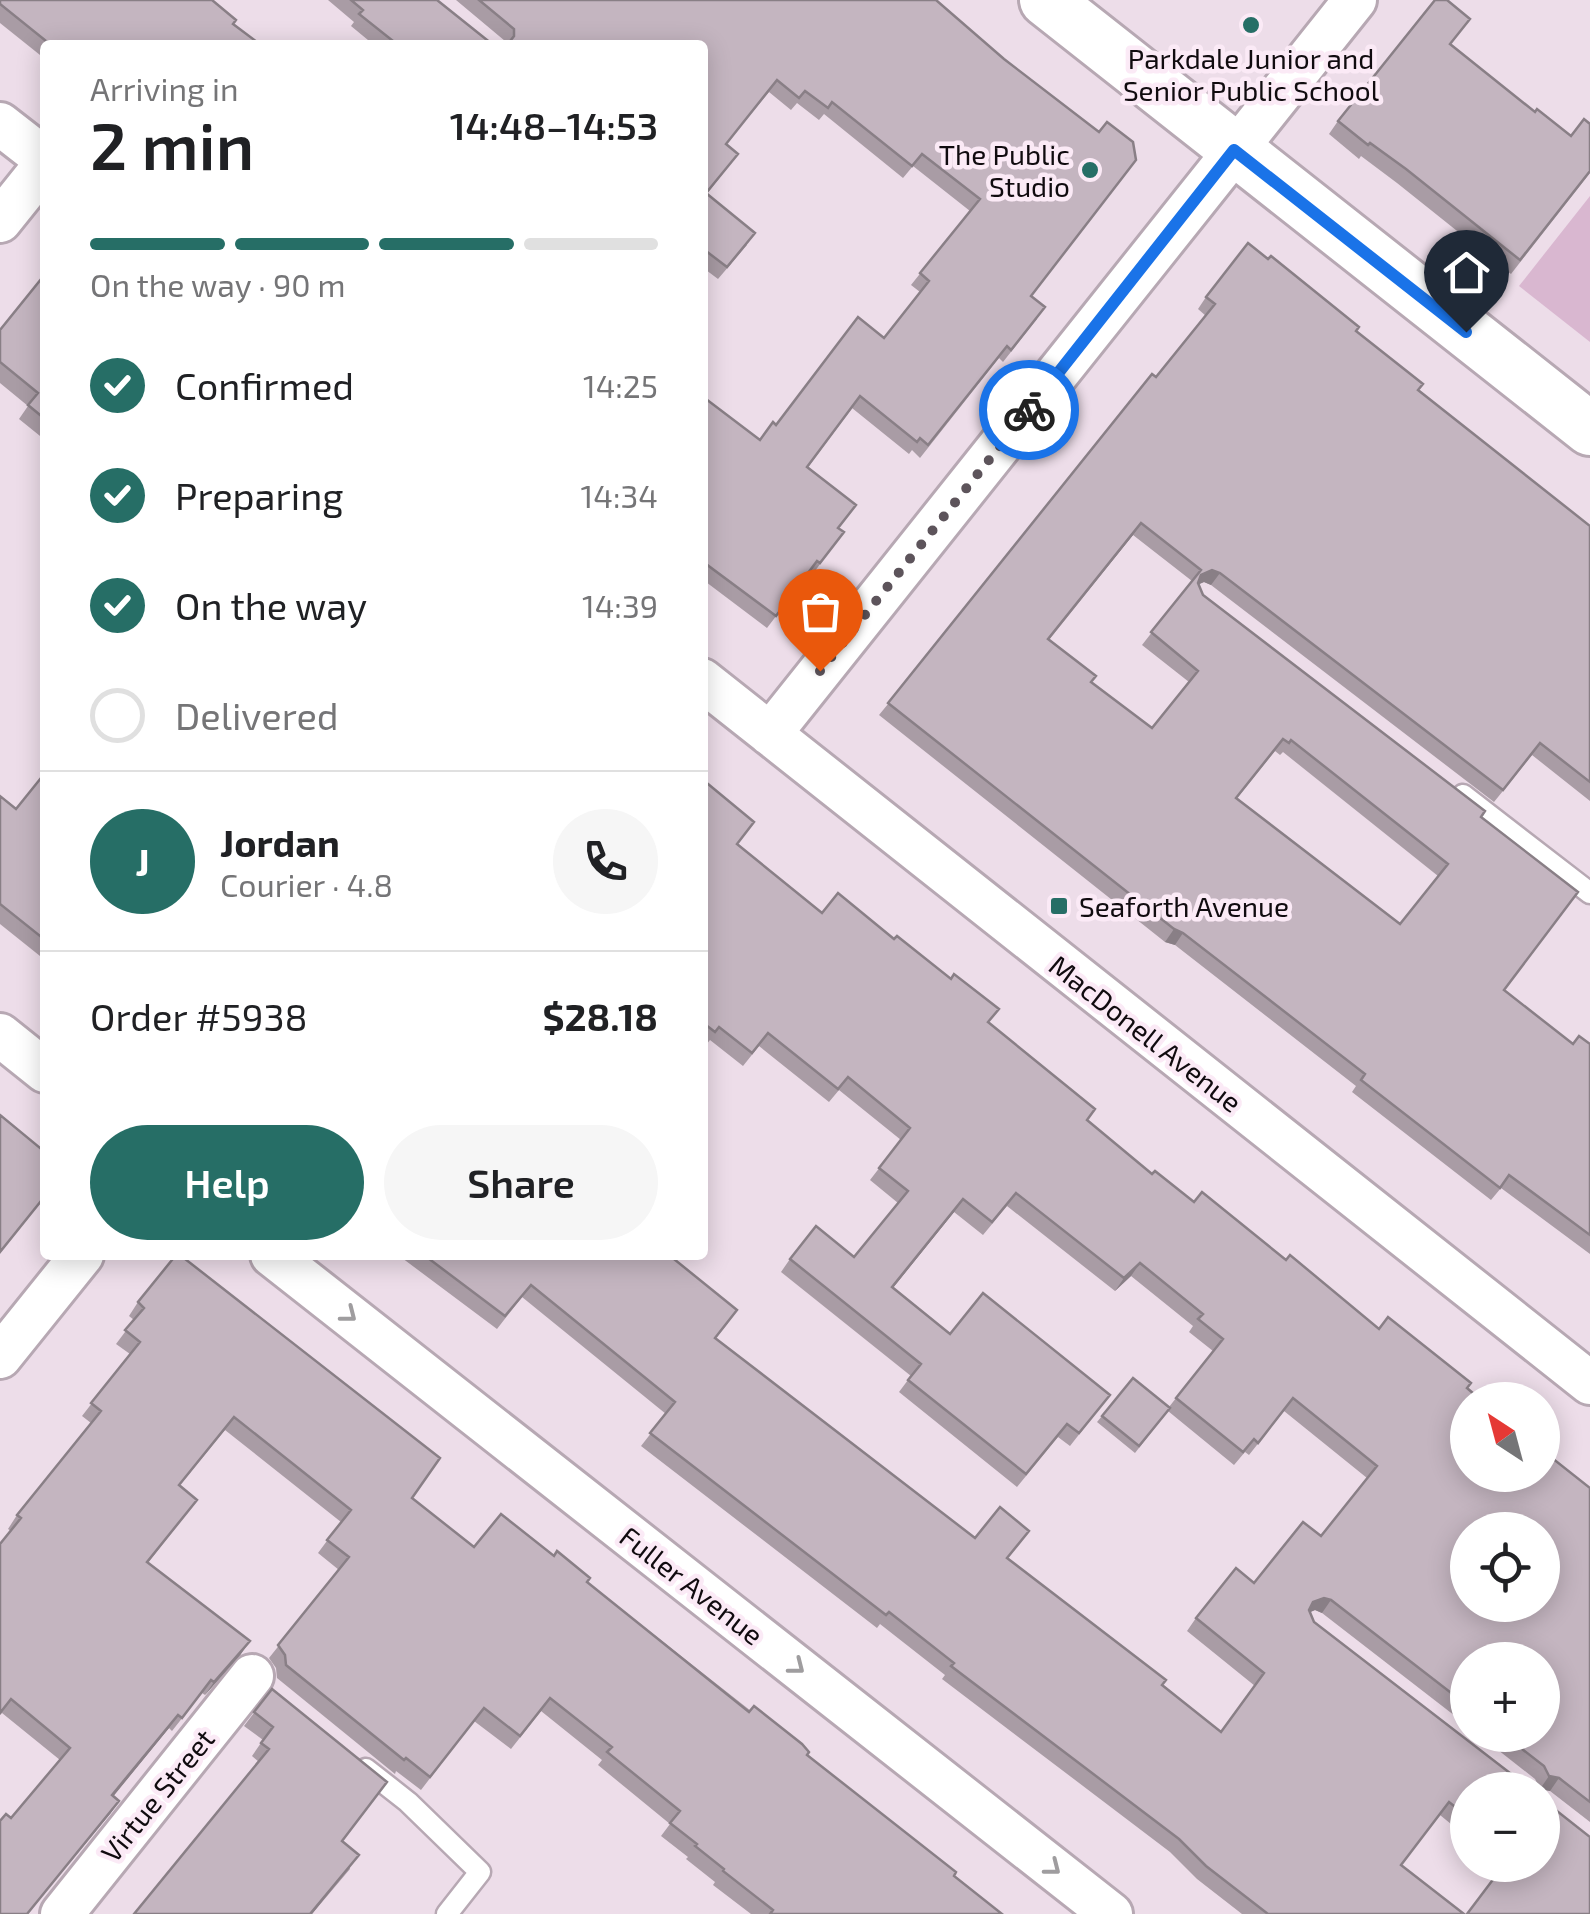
<!DOCTYPE html>
<html lang="en">
<head>
<meta charset="utf-8">
<style>
	body { margin:0; font-family:"Exo 2",sans-serif; background:#f6f6f6; color:#202124; height:100vh; display:flex; flex-direction:column; font-size:38px; white-space:nowrap }
	* { box-sizing:border-box; margin:0 }
	p { font-size:32px; color:#757577 }
	.icon { flex:none; width:55px; height:55px; fill:none; stroke:currentColor; stroke-width:2; stroke-linecap:round; stroke-linejoin:round }
	.map { position:relative; flex:1; overflow:hidden }
	.details { position:absolute; left:40px; top:40px; width:668px; height:1220px; display:flex; flex-direction:column; background:#fff; border-radius:10px; box-shadow:0 5px 25px #0003 }
	.details>* { flex:none }
	.needle { width:65px; rotate:324deg }
	.fabs { position:absolute; left:1450px; top:1382px; display:grid; gap:20px }
	.fabs a { display:grid; place-items:center; width:110px; height:110px; border-radius:50%; background:#fff; box-shadow:0 5px 25px #0003; font-size:50px }
	.pin { position:absolute; display:grid; place-items:center; width:85px; height:85px; color:#fff; margin:-102px -42px; border-radius:50% 50% 50% 0; rotate:-45deg; box-shadow:0 0 10px #0007 }
	.pin .icon { rotate:45deg }
	.courier { position:absolute; display:grid; place-items:center; width:100px; height:100px; margin:-50px; border:8px solid #1a73e8; border-radius:50%; background:#fff; color:#222; box-shadow:0 2px 12px #0007 }
	.overview em { font-style:normal; font-weight:600 }
	.overview div { display:flex; flex-direction:column-reverse }
	.overview { display:flex; align-items:center; justify-content:space-between; height:170px; padding:0 50px }
	h1 { font-size:65px; font-weight:600; line-height:75px }
	.bar { display:grid; grid-template-columns:repeat(4,1fr); gap:15px 10px; align-content:center; height:120px; padding:0 50px }
	.bar i { height:12px; border-radius:8px; background:#e0e0e0 }
	.bar .selected { background:#266e66 }
	.bar p { grid-column:span 4 }
	.line { display:flex; align-items:center; gap:25px; padding:0 50px; border-top:2px solid #e0e0e0 }
	.line div { flex:1 }
	.round { display:grid; place-items:center; flex:none; width:105px; height:105px; border-radius:52px; background:#f6f6f6 }
	ol { padding:0 50px; list-style:none }
	li { display:flex; align-items:center; gap:30px; height:110px }
	li p { margin-inline-start:auto }
	li .icon { padding:10px; border-radius:50%; background:#266e66; color:#fff; stroke-width:4 }
	li:last-child { color:#757577 }
	li i { width:55px; height:55px; border:5px solid #e0e0e0; border-radius:50% }
	.primary-button { display:flex; gap:20px; margin-top:auto; padding:20px 50px }
	.primary-button a { flex:1; height:115px; border-radius:60px; background:#266e66; color:#fff; font-size:40px; font-weight:600; line-height:115px; text-align:center }
	.primary-button a+a { background:#f6f6f6; color:#202124 }
	.map>svg:first-child { display:block }
	.green { fill:#d9b7d0 }
	.lines { fill:none; stroke-linecap:round; stroke-linejoin:round }
	.service-casing { stroke:#b7a8b3; stroke-width:25 }
	.minor-casing { stroke:#b7a8b3; stroke-width:48 }
	.tertiary-casing { stroke:#b7a8b3; stroke-width:58 }
	.service { stroke:#fff; stroke-width:20 }
	.minor { stroke:#fff; stroke-width:42 }
	.tertiary { stroke:#fff; stroke-width:52 }
	.wall { fill:#a99ca5; fill-rule:evenodd }
	.shaded-wall { fill:#897f86 }
	.building { fill:#c4b5c0; stroke:#897f86; stroke-width:2.5; fill-rule:evenodd }
	.oneway { stroke:#9f9d9f }
	.done { stroke:#5d545b; stroke-width:10; stroke-dasharray:0 18 }
	.route { stroke:#1a73e8; stroke-width:12 }
	.poi-dot { fill:#266e66; stroke:#fbeaf6; stroke-width:4 }
	.labels { text-anchor:middle; dominant-baseline:central; stroke-width:9; stroke-linejoin:round; paint-order:stroke }
	.poi-label { font-size:28px; fill:#100b0f; stroke:#fbeaf6 }
	.street-label { font-size:28px; fill:#100b0f; stroke:#fbeaf6 }
</style>
</head>
<body>
<div class="map">
<svg width="1590" height="1914" viewBox="0 0 1590 1914">
	<rect width="100%" height="100%" fill="#eddde9"/>
	<path class="green" d="M1590,196V342L1519,286Z"/>
	<g class="lines">
		<defs>
			<path id="service" d="M1463,795L1590,893
				M366,1769L408,1802L480,1872L447,1914"/>
			<path id="minor" d="M0,124L45,159
				M0,221L45,165
				M702,680L1590,1383
				M770,734L1355,0
				M0,1035L45,1071
				M272,1255L1111,1914
				M0,1357L82,1255
				M62,1914L252,1676"/>
			<path id="tertiary" d="M1046,0L1590,429"/>
		</defs>
		<use href="#service" class="service-casing"/>
		<use href="#minor" class="minor-casing"/>
		<use href="#tertiary" class="tertiary-casing"/>
		<use href="#service" class="service"/>
		<use href="#minor" class="minor"/>
		<use href="#tertiary" class="tertiary"/>
	</g>
	<path class="wall" d="M0,0L233,24L261,45H45V59L0,23Z
		M328,0H437L492,44L504,45H374L351,26L354,22Z
		M456,0H936L1032,297L1037,319L1003,362L999,358L920,458L912,450L909,454L852,408L808,467L839,529L844,532L812,575L809,573L767,628L702,579V396L760,440L884,338L920,292L911,285L970,211L913,166L903,178L824,114L819,120L797,103L791,110L769,92L726,144L738,154L707,194L747,245L718,279L702,267V45H505V41Z
		M1470,19L1451,44L1535,112L1571,136L1590,124V173L1511,274L1397,183L1361,156L1359,159L1329,134L1338,121Z
		M45,280V440L19,419L28,406L0,383V330Z
		M1206,297L1356,331L1418,390L1590,526V801L1532,755L1494,802L1211,585L1204,582L1199,584L1203,595L1481,817L1505,990L1573,1044H1590V1254L1501,1188L1491,1200L1352,1092L1356,1086L1175,945L1165,942L879,715L1206,316L1198,309ZM1133,535L1192,581L1142,645L1189,682L1152,728L1091,682L1049,640ZM1275,751L1280,755L1283,752L1438,876L1400,924L1237,798Z
		M45,773V960L0,924V796L16,809Z
		M702,779L738,845L789,888L822,913L989,1022L1087,1120L1152,1174L1194,1202L1286,1260L1379,1329L1467,1389L1590,1488V1822L1550,1791L1540,1789L1535,1779L1479,1735H1542L1468,1660V1726L1322,1613L1315,1610L1310,1612L1314,1622L1468,1790V1838L1440,1815L1401,1865L1464,1914H1242L1197,1879L1170,1852L942,1679L945,1675L880,1624L877,1628L641,1446L666,1414L522,1297L497,1329L398,1255H669L728,1323L715,1339L975,1538L1008,1559L1221,1732L1255,1686L1187,1631L1196,1618L1254,1583L1321,1536L1367,1478L1284,1411L1249,1455L1245,1452L1234,1465L1168,1411L1135,1453L1097,1422L1102,1416L1169,1407L1213,1351L1189,1332L1193,1326L1131,1276L1115,1291L1007,1206L983,1235L954,1212L893,1288L950,1334L1110,1395L1070,1446L1058,1437L1017,1487L899,1392L911,1376L781,1272L790,1259L854,1257L898,1203L870,1180L901,1140L839,1090L829,1102L759,1046L743,1066L710,1040L706,1045L702,1042Z
		M138,1302L412,1498L474,1547L587,1582L807,1755L1002,1914H751L713,1885L715,1882L686,1859L688,1857L661,1836L670,1824L598,1765L602,1760L541,1711L511,1749L474,1721L421,1790L396,1771L395,1774L277,1678L276,1668L269,1658L339,1570L318,1553L341,1522L225,1430L179,1486L187,1513L148,1563L241,1654L205,1695L202,1693L172,1731L169,1728L113,1796L110,1814L11,1818L60,1760L2,1713L0,1715V1544L11,1531L8,1529L17,1515L91,1423L82,1416L130,1354L116,1344L134,1320L129,1316Z
		M272,1689L343,1842L350,1869L312,1914H134L259,1762L252,1756L263,1740L244,1726Z"/>
	<path class="shaded-wall" d="M1141,523L1133,535L1039,651L1048,639Z
		M1212,570L1220,573L1211,585L1204,582L1193,587L1201,575Z
		M1174,929L1183,933L1175,945L1165,942Z
		M963,1199L954,1212L883,1300L892,1287Z
		M1140,1263L1131,1276L1115,1291L1124,1278Z
		M1324,1598L1331,1600L1322,1613L1315,1610L1304,1615L1313,1602Z
		M250,1641L241,1654L205,1695L214,1682Z
		M178,1715L169,1728L103,1809L112,1795Z
		M1549,1776L1559,1778L1550,1791L1540,1789Z
		M119,1801L110,1814L27,1914Z
		M359,1855L312,1914H310Z"/>
	<path class="building" d="M0,0H212L236,20L233,24L261,45H51L0,4Z
		M351,0H437L492,44L504,45H398L359,14L363,10Z
		M479,0H936L1004,59L1099,132L1107,122L1133,142L1136,160L1031,296L1045,307L1011,350L1007,346L928,445L920,438L917,442L860,396L807,467L856,505L838,528L844,532L820,563L817,561L776,616L702,561V396L760,440L773,422L776,425L858,317L884,338L929,281L920,273L980,199L922,154L912,166L832,102L828,108L805,91L799,98L777,80L726,144L738,154L706,193L755,233L727,267L702,248V45H507L514,36V29Z
		M1435,0H1447L1470,19L1450,44L1535,112L1537,109L1571,136L1584,119L1590,124V171L1520,260L1406,169L1370,143L1368,145L1338,121Z
		M1248,243L1268,259L1271,256L1359,327L1356,331L1423,384L1418,390L1590,526V782L1540,743L1503,790L1220,573L1212,570L1201,575L1198,583L1203,595L1485,811L1481,817L1578,892L1504,990L1573,1044L1579,1036L1590,1044V1235L1509,1175L1500,1188L1361,1080L1365,1074L1183,933L1174,929L888,703L1152,374L1156,377L1215,304L1206,297ZM1141,523L1201,570L1151,632L1198,671L1152,728L1091,682L1096,676L1048,639ZM1283,739L1289,743L1291,740L1448,864L1400,924L1236,798Z
		M42,278L45,280V419L28,405L38,393L0,362V330Z
		M45,773V940L0,904V796L16,809Z
		M702,779L754,822L737,844L822,913L838,893L894,939L897,936L951,979L954,974L999,1009L988,1022L1095,1109L1087,1120L1152,1174L1155,1171L1194,1202L1202,1192L1286,1260L1290,1255L1379,1329L1388,1317L1471,1383L1467,1388L1481,1400H1468V1475H1542V1450L1590,1488V1802L1559,1778L1549,1776L1544,1766L1504,1735H1542V1660H1468V1706L1331,1600L1324,1598L1313,1602L1309,1610L1314,1622L1532,1790H1468V1817L1449,1802L1401,1865L1464,1914H1268L1206,1866L1179,1839L951,1666L954,1663L889,1612L886,1615L650,1433L675,1402L531,1285L505,1316L424,1255H669L737,1310L715,1338L975,1538L1000,1507L1029,1531L1007,1558L1166,1680L1162,1685L1221,1732L1264,1673L1196,1618L1236,1568L1254,1583L1303,1522L1321,1536L1377,1466L1293,1398L1258,1443L1254,1439L1243,1452L1176,1398L1223,1339L1198,1319L1203,1314L1140,1263L1124,1278L1016,1193L992,1222L963,1199L892,1287L950,1334L983,1293L1110,1395L1079,1433L1067,1424L1026,1474L908,1380L921,1364L790,1259L816,1226L854,1257L908,1191L879,1168L910,1128L848,1077L838,1089L768,1033L752,1053L719,1027L715,1032L702,1022ZM1468,1530H1542V1605H1468Z
		M0,1115L45,1152V1196L0,1252Z
		M176,1255H180L440,1458L412,1498L474,1547L501,1514L554,1556L557,1551L590,1578L587,1582L749,1712L754,1706L802,1744L809,1752L807,1755L956,1872L954,1876L1002,1914H770L773,1910L723,1871L724,1869L695,1846L697,1844L670,1823L680,1811L607,1752L612,1747L550,1698L520,1736L484,1708L430,1777L406,1758L404,1760L286,1665L285,1655L278,1645L349,1557L327,1540L351,1510L234,1417L179,1485L197,1500L147,1562L250,1641L214,1682L211,1680L182,1718L178,1715L112,1795L119,1801L27,1914H0V1821L6,1814L11,1818L70,1748L11,1699L0,1713V1544L21,1518L17,1515L101,1411L91,1403L140,1342L125,1330L144,1308L138,1302Z
		M1133,1378L1170,1408L1139,1446L1102,1416Z
		M272,1689L387,1782L342,1841L359,1855L310,1914H134L269,1749L261,1743L273,1727L254,1712Z
		M1543,1800L1590,1837V1914H1467L1504,1865H1542Z"/>
	<defs><path id="oneway-chevron" d="M-2-3.5L2.5 0L-2 3.5" fill="none" stroke-width="1.6" stroke-linecap="round" stroke-linejoin="round" transform="scale(2.5)"/></defs>
	<g class="oneway">
		<use href="#oneway-chevron" transform="translate(349 1315) rotate(38)"/>
		<use href="#oneway-chevron" transform="translate(797 1667) rotate(38)"/>
		<use href="#oneway-chevron" transform="translate(1053 1868) rotate(38)"/>
	</g>
	<g class="lines">
		<path class="done" d="M820,671L1029,410"/>
		<path class="route" d="M1029,410L1234,150L1466,332"/>
	</g>
	<g class="poi-dot">
		<circle cx="1251" cy="25" r="10"/>
		<circle cx="1090" cy="170" r="10"/>
		<rect x="1049" y="896" width="20" height="20" rx="5"/>
	</g>
	<g class="labels">
		<g class="poi-label">
			<text x="1251" y="58">Parkdale Junior and<tspan x="1251" dy="32">Senior Public School</tspan></text>
			<text x="1070" y="154" text-anchor="end">The Public<tspan x="1070" dy="32">Studio</tspan></text>
			<text x="1079" y="906" text-anchor="start">Seaforth Avenue</text>
		</g>
		<g class="street-label">
			<text transform="translate(1146 1033) rotate(38)">MacDonell Avenue</text>
			<text transform="translate(692 1585) rotate(38)">Fuller Avenue</text>
			<text transform="translate(157 1795) rotate(-51)">Virtue Street</text>
		</g>
	</g>
</svg>
<div class="fabs">
<a><svg class="needle" viewBox="-14 -14 28 28"><path d="M0-13l5 13h-10z" fill="#e53935"/><path d="M0 13l5-13h-10z" fill="#757577"/></svg></a>
<a><svg class="icon" aria-label="locate" viewBox="0 0 24 24"><circle cx="12" cy="12" r="6"/><path d="M12 2v4M12 18v4M2 12h4M18 12h4"/></svg></a>
<a>+</a>
<a>−</a>
</div>
<div class="pin" style="left:820px;top:671px;background:#ea580c"><svg class="icon" aria-label="bag" viewBox="0 0 24 24"><path d="M5 8h14l-1 12H6zM9 8a3 3 0 0 1 6 0"/></svg></div>
<div class="pin" style="left:1466px;top:332px;background:#1f2937"><svg class="icon" aria-label="home" viewBox="0 0 24 24"><path d="M3 11l9-7 9 7M6 9v11h12V9"/></svg></div>
<div class="courier" style="left:1029px;top:410px"><svg class="icon" aria-label="bike" viewBox="0 0 24 24"><circle cx="6" cy="16" r="4"/><circle cx="18" cy="16" r="4"/><path d="M6 16l4-8h5l3 8M10 8l3 8H6M13 5h3"/></svg></div>
<section class="details">
<div class="overview"><div><h1>2 min</h1><p>Arriving in</p></div><em>14:48–14:53</em></div>
<div class="bar"><i class="selected"></i><i class="selected"></i><i class="selected"></i><i></i><p>On the way · 90 m</p></div>
<ol>
<li><svg class="icon" aria-label="check" viewBox="0 0 24 24"><path d="M5 12l5 5 9-10"/></svg>Confirmed<p>14:25</p></li>
<li><svg class="icon" aria-label="check" viewBox="0 0 24 24"><path d="M5 12l5 5 9-10"/></svg>Preparing<p>14:34</p></li>
<li><svg class="icon" aria-label="check" viewBox="0 0 24 24"><path d="M5 12l5 5 9-10"/></svg>On the way<p>14:39</p></li>
<li><i></i>Delivered</li>
</ol>
<div class="line" style="height:180px"><b class="round" style="background:#266e66;color:#fff">J</b><div><b>Jordan</b><p>Courier · 4.8</p></div><a class="round"><svg class="icon" aria-label="phone" viewBox="0 0 24 24"><path d="M5 4h4l2 5-3 2q2 4 5 5l2-3 5 2v4C11 20 4 13 5 4z"/></svg></a></div>
<div class="line" style="height:130px"><div>Order #5938</div><b>$28.18</b></div>
<div class="primary-button"><a>Help</a><a>Share</a></div>
</section>
</div>
</body>
</html>
